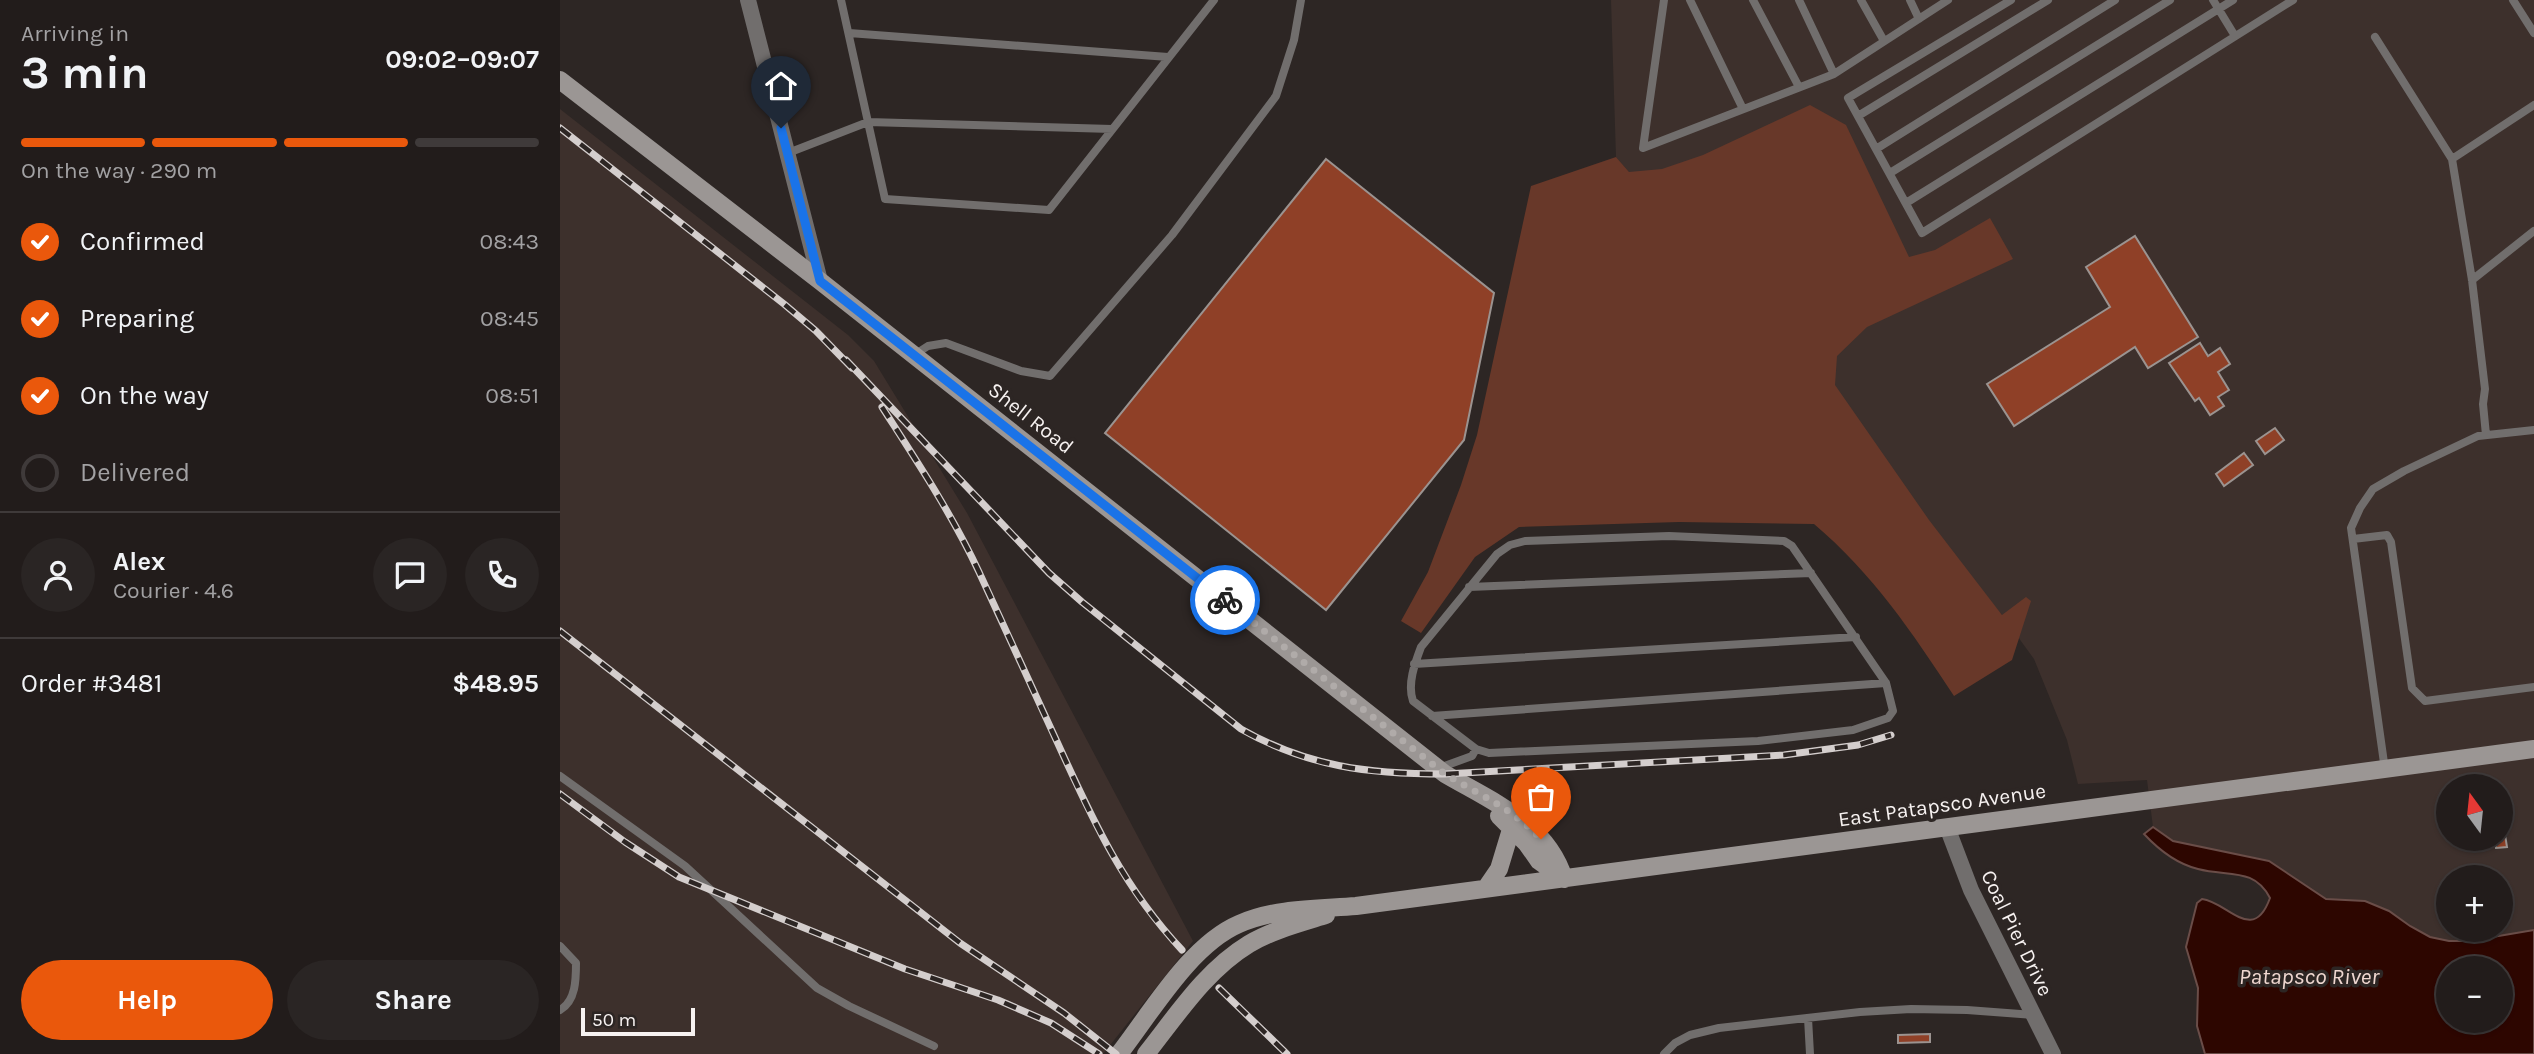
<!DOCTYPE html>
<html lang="en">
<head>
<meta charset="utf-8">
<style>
	body { margin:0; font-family:Karla,sans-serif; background:#2a2524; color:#f1f3f6; height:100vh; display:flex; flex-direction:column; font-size:26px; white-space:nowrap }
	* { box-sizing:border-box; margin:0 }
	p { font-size:23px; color:#a2a1a3 }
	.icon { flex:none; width:38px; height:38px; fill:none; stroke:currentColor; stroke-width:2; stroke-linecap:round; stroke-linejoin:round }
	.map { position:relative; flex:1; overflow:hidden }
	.drawer { display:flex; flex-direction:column; background:#221c1b; width:560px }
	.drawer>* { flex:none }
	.needle { width:46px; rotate:345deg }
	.controls { position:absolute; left:1876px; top:774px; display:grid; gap:14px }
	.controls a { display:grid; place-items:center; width:77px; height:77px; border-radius:50%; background:#221c1b; box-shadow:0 2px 5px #0004,0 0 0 2px #3f3a3a; font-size:35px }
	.scale { position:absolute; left:21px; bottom:18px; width:114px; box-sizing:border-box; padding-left:7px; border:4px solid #f7f2f1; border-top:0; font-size:19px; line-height:24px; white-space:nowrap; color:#f7f2f1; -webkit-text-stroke:5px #2d2624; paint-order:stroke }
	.pin { position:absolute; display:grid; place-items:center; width:60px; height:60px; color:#fff; margin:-72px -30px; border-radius:50% 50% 50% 0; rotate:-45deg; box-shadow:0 0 7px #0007 }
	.pin .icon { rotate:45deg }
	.courier { position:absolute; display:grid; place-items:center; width:70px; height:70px; margin:-35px; border:5px solid #1a73e8; border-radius:50%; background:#fff; color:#222; box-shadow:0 2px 9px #0007 }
	.head em { font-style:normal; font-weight:700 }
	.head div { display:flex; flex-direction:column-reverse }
	.head { display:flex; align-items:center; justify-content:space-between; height:119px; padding:0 21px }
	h1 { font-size:46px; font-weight:700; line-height:52px }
	.bar { display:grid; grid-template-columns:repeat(4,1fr); gap:10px 7px; align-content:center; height:84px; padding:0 21px }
	.bar i { height:9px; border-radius:5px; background:#3f3a3a }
	.bar .on { background:#ea580c }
	.bar p { grid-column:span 4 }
	.line { display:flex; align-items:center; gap:18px; padding:0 21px; border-top:2px solid #3f3a3a }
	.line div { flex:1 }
	.round { display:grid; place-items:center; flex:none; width:74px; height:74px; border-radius:37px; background:#2a2524 }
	ol { padding:0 21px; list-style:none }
	li { display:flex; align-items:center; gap:21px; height:77px }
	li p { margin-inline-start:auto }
	li .icon { padding:7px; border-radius:50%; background:#ea580c; color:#fff; stroke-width:4 }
	li:last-child { color:#a2a1a3 }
	li i { width:38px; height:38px; border:4px solid #3f3a3a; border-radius:50% }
	.primary-button { display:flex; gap:14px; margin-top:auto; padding:14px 21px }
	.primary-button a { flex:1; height:80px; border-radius:42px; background:#ea580c; color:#fff; font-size:28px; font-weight:700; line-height:80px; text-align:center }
	.primary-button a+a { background:#2a2524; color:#f1f3f6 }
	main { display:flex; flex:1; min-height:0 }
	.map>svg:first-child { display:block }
	.built { fill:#3d302c; fill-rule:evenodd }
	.green { fill:#683829 }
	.water { fill:#2d0600; stroke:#6a4d48; stroke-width:2; fill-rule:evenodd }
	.building { fill:#8f4027; stroke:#9b9390; stroke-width:2 }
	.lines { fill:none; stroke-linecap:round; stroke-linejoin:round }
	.lane { stroke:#716e6d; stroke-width:8 }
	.street { stroke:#716e6d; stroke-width:16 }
	.secondary { stroke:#9b9694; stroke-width:18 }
	.rail-casing { stroke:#d4cecd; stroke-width:7 }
	.rail { stroke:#2d2624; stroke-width:4.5; stroke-dasharray:13; stroke-linecap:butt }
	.done { stroke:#b0aba9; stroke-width:7; stroke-dasharray:0 12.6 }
	.route { stroke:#1a73e8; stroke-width:9 }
	.labels { text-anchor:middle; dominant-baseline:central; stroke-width:7; stroke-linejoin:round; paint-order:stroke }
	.street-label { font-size:21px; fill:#f7f2f1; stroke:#2d2624 }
	.water-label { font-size:23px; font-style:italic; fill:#efd7d0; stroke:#2d2624 }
</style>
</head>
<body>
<main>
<section class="drawer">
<div class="head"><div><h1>3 min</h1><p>Arriving in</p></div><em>09:02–09:07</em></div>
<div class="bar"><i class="on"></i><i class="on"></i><i class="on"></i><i></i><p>On the way · 290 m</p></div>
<ol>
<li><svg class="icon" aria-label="check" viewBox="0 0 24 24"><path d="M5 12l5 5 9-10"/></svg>Confirmed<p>08:43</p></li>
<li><svg class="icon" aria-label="check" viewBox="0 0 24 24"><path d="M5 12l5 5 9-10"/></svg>Preparing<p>08:45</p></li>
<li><svg class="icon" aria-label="check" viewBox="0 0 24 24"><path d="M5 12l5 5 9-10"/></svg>On the way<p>08:51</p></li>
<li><i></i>Delivered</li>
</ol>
<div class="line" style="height:126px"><a class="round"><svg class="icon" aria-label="person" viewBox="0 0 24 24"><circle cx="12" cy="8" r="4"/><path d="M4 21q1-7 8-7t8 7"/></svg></a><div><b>Alex</b><p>Courier · 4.6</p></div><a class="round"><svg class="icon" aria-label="chat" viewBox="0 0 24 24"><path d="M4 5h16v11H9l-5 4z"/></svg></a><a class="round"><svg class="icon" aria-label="phone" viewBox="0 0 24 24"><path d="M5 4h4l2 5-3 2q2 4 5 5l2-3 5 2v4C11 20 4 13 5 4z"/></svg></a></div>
<div class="line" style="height:91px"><div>Order #3481</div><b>$48.95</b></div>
<div class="primary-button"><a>Help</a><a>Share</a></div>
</section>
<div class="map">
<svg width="1974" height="1054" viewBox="0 0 1974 1054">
	<rect width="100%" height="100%" fill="#2d2624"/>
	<path class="built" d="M1051,0H1974V930L1909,941H1889L1870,937L1850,926L1829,911L1805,901L1766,899L1709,860L1613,841L1593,827L1587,780L1518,784L1507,740L1474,659L1442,615L1056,157ZM1888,786H1941V838H1888ZM1888,877H1941V929H1888Z
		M0,109L288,335L314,361L407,513L633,941L543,1054H0Z"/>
	<path class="green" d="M1250,105L1286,125L1349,257L1375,250L1430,218L1453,259L1307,327L1277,356L1275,385L1369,520L1442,615L1466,597L1471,601L1452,660L1394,696C1352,632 1313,574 1254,524L1119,522L959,527L915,557L861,633L841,621L868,572L901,485L917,435L971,186L1056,157L1069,172L1102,169L1143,155Z"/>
	<path class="water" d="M1593,827L1613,841L1709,861L1766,899L1805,901L1829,911L1850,926L1870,937L1889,941H1909L1974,930V1054H1645L1637,1026L1638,988L1626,947L1637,903L1642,899C1668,902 1693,945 1710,898C1694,867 1668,877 1638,869C1617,864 1599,850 1584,834ZM1888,968H1941V1020H1888Z"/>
	<path class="building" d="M766,159L934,293L904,440L766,610L545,433Z
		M1575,236L1638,337L1588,368L1575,347L1454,426L1427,384L1550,307L1526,267Z
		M1640,343L1648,356L1660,348L1670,364L1658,372L1669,390L1658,397L1664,406L1650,415L1639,398L1635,401L1609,363Z
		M1715,428L1724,440L1705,454L1696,441Z
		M1684,453L1693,465L1664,486L1656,474Z
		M1941,822H1943L1947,847L1936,848L1935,838H1941Z
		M1370,1034V1042L1338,1043V1035Z"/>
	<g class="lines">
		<path class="lane" d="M281,0L325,199L489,210L654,0
			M1104,0L1083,148L1274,74L1388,0
			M1130,0L1183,109
			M1193,0L1239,87
			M1239,0L1274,74
			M1301,0L1324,41
			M1350,0L1359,19
			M1451,0L1288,98L1362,233L1733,0
			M1653,0L1675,36
			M1953,0L1974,33
			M289,33L608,57
			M1815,37L1892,159
			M1298,116L1488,0
			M1316,149L1555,0
			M228,153L308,122L552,129
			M1330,173L1610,0
			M1346,203L1673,0
			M1912,280L1974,231
			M354,355L368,346L386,343L461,371L490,376L612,235L716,96L734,40L741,0
			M1926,435L1923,404L1925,389L1912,280L1892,159L1974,105
			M1793,539L1827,535L1831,542L1852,688L1865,701L1974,687
			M909,587L1251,573
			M854,664L1296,637
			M872,716L1326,683
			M879,768L912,756L916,749L929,753L1198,741L1293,730L1328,718L1333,711L1326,683L1232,546L1224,541L1109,536L965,541L950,545L937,554L861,647C855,663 847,684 853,701L916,749
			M1825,770L1791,528L1800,508L1813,489L1844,471L1918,436L1974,430
			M0,776L125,866L257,988L289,1006L374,1046
			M0,946L16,963C16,979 16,1001 0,1010
			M1248,1018L1250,1054
			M1104,1054L1115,1043L1130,1035L1159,1028L1300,1012L1351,1009L1407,1010L1474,1015"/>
		<path class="street" d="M188,0L260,281
			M1387,827L1411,890L1493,1054"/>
		<path class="secondary" d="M0,80L260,281L885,774C931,801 987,823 1004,879
			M939,816L967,844L979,861L1004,879
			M926,888L939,869L952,826
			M559,1054C591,1013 630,945 679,924C715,908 757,909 796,906L1974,749
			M586,1054C617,1015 646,970 689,944C713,930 740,923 766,915"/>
		<defs>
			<path id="rail" d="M0,128L224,304L256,331L292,368
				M286,360L489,573L522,602L681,729C748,767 809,774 885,774L1224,755L1298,745L1331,735
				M322,407C356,460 392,514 419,572C446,630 472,688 499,746C534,823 564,888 622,950
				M0,631L400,943L504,1013L556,1054
				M0,794L65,842L119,877L345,969L438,1000L491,1023L539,1054
				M659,988L727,1054"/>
		</defs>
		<use href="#rail" class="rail-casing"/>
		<use href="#rail" class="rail"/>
	</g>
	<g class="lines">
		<path class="done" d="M665,600L885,774C923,797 949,806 981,839"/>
		<path class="route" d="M221,128L260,281L665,600"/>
	</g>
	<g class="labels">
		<g class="street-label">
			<text transform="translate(471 418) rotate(38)">Shell Road</text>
			<text transform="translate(1382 805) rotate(-8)">East Patapsco Avenue</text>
			<text transform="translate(1457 933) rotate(64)">Coal Pier Drive</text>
		</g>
		<g class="water-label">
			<text x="1749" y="976">Patapsco River</text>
		</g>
	</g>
</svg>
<div class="controls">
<a><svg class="needle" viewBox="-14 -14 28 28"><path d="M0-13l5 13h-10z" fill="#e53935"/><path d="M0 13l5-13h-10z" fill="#a2a1a3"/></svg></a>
<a>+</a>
<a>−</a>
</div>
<div class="scale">50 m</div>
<div class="pin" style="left:981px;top:839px;background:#ea580c"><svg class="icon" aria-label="bag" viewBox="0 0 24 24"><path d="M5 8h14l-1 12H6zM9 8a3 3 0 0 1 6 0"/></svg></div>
<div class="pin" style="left:221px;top:128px;background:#1f2937"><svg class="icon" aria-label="home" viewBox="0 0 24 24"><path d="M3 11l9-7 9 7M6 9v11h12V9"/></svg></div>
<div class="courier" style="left:665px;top:600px"><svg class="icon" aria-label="bike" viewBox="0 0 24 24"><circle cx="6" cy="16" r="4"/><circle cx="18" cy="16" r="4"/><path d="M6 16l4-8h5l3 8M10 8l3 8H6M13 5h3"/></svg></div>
</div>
</main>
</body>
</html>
